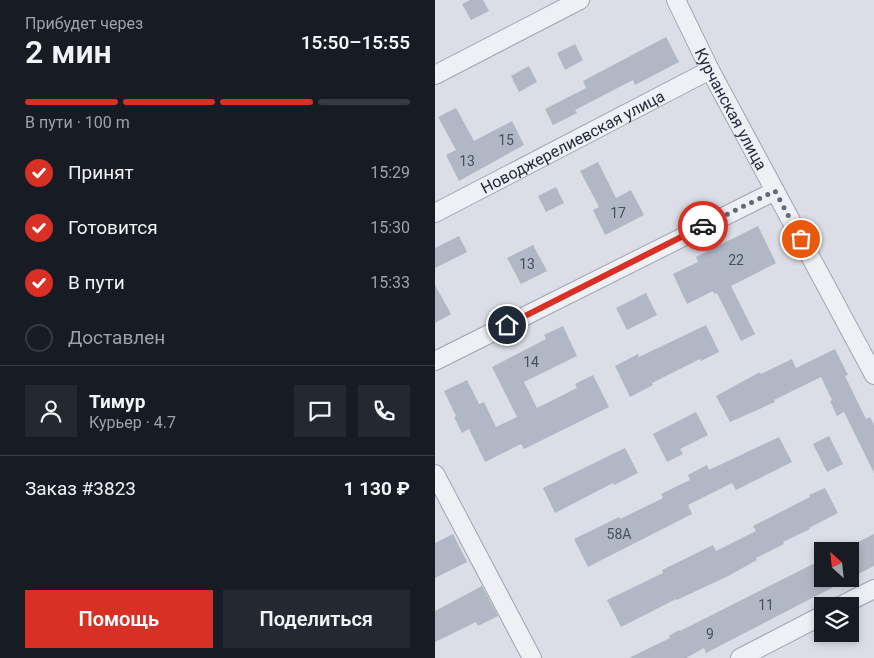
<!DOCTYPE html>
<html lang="ru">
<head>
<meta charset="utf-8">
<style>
	body { margin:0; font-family:Roboto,sans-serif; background:#242831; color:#f1f3f6; height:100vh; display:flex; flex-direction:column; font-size:19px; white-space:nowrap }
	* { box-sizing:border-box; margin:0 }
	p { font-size:16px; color:#9ea1a6 }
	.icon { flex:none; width:28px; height:28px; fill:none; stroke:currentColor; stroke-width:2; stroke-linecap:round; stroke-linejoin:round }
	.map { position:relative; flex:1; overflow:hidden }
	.sheet { display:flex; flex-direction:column; background:#171b24; width:435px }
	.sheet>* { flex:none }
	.needle { width:32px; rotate:333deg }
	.tools { position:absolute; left:379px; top:542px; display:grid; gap:10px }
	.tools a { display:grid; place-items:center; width:45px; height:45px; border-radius:0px; background:#171b24; box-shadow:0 2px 8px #0003; font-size:25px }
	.pin { position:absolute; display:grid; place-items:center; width:42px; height:42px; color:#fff; margin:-21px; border:2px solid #fff; border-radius:50%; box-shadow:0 1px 5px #0007 }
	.courier { position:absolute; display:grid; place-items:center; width:50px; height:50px; margin:-25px; border:4px solid #d93025; border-radius:50%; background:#fff; color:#222; box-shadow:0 1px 6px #0007 }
	.summary em { font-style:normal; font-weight:600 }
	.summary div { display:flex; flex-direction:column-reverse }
	.summary { display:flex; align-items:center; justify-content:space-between; height:85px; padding:0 25px }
	h1 { font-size:32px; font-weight:600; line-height:38px }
	.bar { display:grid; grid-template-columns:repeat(4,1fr); gap:8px 5px; align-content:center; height:60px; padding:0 25px }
	.bar i { height:6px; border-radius:4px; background:#363941 }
	.bar .current { background:#d93025 }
	.bar p { grid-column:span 4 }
	.line { display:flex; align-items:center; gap:12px; padding:0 25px; border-top:1px solid #363941 }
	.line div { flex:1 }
	.round { display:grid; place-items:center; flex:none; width:52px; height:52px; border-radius:0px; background:#242831 }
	ol { padding:0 25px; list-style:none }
	li { display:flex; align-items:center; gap:15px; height:55px }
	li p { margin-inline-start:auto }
	li .icon { padding:5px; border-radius:50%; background:#d93025; color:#fff; stroke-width:4 }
	li:last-child { color:#9ea1a6 }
	li i { width:28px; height:28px; border:2px solid #363941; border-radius:50% }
	.primary-button { display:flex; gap:10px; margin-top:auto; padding:10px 25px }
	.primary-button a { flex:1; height:58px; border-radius:0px; background:#d93025; color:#fff; font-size:20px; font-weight:600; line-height:58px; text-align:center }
	.primary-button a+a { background:#242831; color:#f1f3f6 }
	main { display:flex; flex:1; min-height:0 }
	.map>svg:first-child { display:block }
	.building { fill:#b1b7c4 }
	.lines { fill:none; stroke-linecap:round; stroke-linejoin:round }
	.street-casing { stroke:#a0a5b1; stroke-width:20 }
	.street { stroke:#eef0f5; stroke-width:18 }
	.done { stroke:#636a79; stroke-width:5; stroke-dasharray:0 9 }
	.route { stroke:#d93025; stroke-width:6 }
	.labels { text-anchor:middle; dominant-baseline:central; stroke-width:4.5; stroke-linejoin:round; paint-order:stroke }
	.number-label { font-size:14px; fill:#464e60 }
	.street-label { font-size:16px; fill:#232b3e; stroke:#eaedf5 }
</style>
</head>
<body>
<main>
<section class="sheet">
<div class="summary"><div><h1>2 мин</h1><p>Прибудет через</p></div><em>15:50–15:55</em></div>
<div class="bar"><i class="current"></i><i class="current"></i><i class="current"></i><i></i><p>В пути · 100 m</p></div>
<ol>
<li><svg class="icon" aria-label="check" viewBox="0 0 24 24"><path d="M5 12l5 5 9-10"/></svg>Принят<p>15:29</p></li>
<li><svg class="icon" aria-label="check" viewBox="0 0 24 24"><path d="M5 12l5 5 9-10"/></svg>Готовится<p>15:30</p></li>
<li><svg class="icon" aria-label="check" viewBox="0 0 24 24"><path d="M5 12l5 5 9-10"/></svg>В пути<p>15:33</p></li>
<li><i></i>Доставлен</li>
</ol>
<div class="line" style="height:90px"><a class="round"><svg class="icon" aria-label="person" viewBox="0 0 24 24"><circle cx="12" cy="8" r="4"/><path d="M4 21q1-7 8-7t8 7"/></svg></a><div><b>Тимур</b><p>Курьер · 4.7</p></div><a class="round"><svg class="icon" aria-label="chat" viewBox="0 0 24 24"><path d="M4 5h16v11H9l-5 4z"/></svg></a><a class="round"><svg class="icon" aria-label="phone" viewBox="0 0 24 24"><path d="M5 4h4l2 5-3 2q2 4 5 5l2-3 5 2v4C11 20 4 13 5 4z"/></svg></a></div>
<div class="line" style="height:65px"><div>Заказ #3823</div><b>1 130 ₽</b></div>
<div class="primary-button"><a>Помощь</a><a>Поделиться</a></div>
</section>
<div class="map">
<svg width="439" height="658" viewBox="0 0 439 658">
	<rect width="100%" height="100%" fill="#dbdee7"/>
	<path class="building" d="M35,0H48L54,11L36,20L27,4Z
		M231,37L244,62L200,85L198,80L140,110L142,113L118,125L110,109L151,88L148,81Z
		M140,44L148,60L130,70L122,53Z
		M94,66L102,82L84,92L76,76Z
		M21,108L39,141L77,121L89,145L24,181L11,155L21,150L3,117Z
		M163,162L181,198L196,190L209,215L170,235L158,210L164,207L145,171Z
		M121,187L129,203L111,212L103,196Z
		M323,226L341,263L296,286L320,334L306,341L282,293L279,294L278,291L252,304L238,274L263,262L261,257Z
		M24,236L32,252L0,268V248Z
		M98,245L112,271L86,284L72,258Z
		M0,285L16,314L0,323Z
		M211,293L222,315L192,330L181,308Z
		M271,325L284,352L266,361L265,359L217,383L218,385L195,397L180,366L203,354L204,357Z
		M128,326L142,356L89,382L102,408L142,388L140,384L158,375L174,407L89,449L86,444L50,462L34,429L27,433L19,417L21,416L9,391L32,380L44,404L49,402L61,427L82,417L57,367L111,339L109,335Z
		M400,349L413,375L410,376L431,419L435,417L439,425V473L409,412L402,416L395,401L397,400L386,377L339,400L340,402L295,422L281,396L325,372L326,374L357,359L361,368Z
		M261,412L273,435L245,449L248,454L232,462L218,434Z
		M394,436L408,464L392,472L378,444Z
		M344,437L357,462L301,490L297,483L253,505L257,514L153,567L139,539L184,517L185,519L228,498L226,494L255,480L253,475L272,465L274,470Z
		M190,448L203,473L179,485L178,483L120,513L108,488Z
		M390,488L403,513L374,528L375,529L348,542L349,544L321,558L322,560L293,576L242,600L241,599L186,627L172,600L228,573L227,570L278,545L281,551L321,531L318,526L375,497L374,495Z
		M18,534L32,562L0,578V543Z
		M439,534V566L415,578V546Z
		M388,559V579H414L271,653L269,648L251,658H194L235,638L234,636L244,630L245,631Z
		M47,586L63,616L43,626L41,622L0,642V611Z"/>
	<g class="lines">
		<defs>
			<g id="street">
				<path id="s1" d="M241,0L275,70L439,375"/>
				<path d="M0,75L145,0"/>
				<path id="s2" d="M0,213L275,70"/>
				<path d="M0,361L340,191"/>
				<path d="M0,474L97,658"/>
				<path d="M405,606L439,589"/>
				<path d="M305,658L388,615"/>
			</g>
		</defs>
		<use href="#street" class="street-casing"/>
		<use href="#street" class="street"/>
	</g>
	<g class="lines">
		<path class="done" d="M268,226L340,191L366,239"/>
		<path class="route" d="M72,325L268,226"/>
	</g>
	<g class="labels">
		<g class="number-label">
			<text x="71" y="140">15</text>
			<text x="32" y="161">13</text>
			<text x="183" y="213">17</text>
			<text x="301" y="260">22</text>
			<text x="92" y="264">13</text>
			<text x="96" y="362">14</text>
			<text x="184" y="534">58А</text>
			<text x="331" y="605">11</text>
			<text x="275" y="634">9</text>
		</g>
		<g class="street-label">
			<text stroke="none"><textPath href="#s1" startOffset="122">Курчанская улица</textPath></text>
			<text stroke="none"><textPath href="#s2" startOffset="155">Новоджерелиевская улица</textPath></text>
		</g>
	</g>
</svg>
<div class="tools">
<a><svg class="needle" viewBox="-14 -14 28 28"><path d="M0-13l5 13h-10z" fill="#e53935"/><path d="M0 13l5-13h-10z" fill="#9ea1a6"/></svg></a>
<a><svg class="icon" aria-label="layers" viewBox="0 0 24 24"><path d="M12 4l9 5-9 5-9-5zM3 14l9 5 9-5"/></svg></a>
</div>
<div class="pin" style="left:366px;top:239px;background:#ea580c"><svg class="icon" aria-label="bag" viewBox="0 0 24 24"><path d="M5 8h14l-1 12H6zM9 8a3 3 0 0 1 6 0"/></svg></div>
<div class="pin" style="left:72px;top:325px;background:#1f2937"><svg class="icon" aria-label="home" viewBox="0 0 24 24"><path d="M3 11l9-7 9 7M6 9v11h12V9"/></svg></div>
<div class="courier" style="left:268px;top:226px"><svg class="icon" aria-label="car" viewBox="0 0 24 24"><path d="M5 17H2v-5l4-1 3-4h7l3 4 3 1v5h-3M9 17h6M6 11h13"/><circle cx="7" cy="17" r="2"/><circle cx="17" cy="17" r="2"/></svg></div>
</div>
</main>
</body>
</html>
